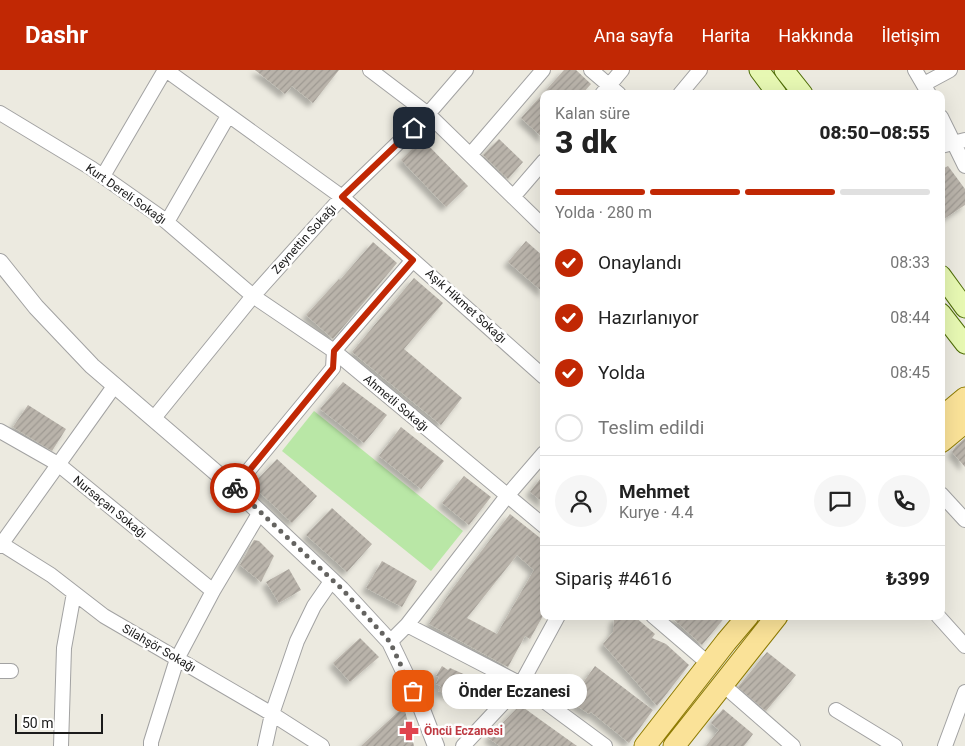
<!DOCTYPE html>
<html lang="tr">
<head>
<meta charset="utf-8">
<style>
	body { margin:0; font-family:Roboto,sans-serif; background:#f6f6f6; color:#222; height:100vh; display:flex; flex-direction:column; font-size:19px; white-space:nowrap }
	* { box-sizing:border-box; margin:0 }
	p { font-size:16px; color:#767676 }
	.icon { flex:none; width:28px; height:28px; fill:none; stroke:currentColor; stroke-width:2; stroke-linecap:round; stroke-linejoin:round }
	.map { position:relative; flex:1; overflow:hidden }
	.details { position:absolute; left:540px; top:20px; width:405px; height:530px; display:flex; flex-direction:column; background:#fff; border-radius:10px; box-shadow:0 5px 20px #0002 }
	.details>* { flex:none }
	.scale { position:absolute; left:15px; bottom:12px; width:88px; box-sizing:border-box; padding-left:5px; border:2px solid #1b1b1b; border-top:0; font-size:14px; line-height:18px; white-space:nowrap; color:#1b1b1b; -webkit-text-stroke:4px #fff; paint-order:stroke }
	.pin { position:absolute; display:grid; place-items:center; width:42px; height:42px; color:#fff; margin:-21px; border-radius:10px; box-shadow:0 2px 8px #0006 }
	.courier { position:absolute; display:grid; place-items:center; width:50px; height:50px; margin:-25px; border:4px solid #c12804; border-radius:50%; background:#fff; color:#222; box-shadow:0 1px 6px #0007 }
	.bubble { position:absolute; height:35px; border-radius:18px; background:#fff; box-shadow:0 5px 20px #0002; font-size:16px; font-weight:800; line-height:35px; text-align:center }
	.headline em { font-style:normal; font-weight:800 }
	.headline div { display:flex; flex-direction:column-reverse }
	.headline { display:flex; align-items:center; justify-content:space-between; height:85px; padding:0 15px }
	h1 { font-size:32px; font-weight:800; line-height:38px }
	.bar { display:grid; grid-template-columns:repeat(4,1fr); gap:8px 5px; align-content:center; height:60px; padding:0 15px }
	.bar i { height:6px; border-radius:4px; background:#e0e0e0 }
	.bar .active { background:#c12804 }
	.bar p { grid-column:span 4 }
	.line { display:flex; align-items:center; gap:12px; padding:0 15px; border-top:1px solid #e0e0e0 }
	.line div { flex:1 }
	.round { display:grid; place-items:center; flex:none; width:52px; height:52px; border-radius:26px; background:#f6f6f6 }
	ol { padding:0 15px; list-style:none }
	li { display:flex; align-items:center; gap:15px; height:55px }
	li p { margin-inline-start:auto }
	li .icon { padding:5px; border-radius:50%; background:#c12804; color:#fff; stroke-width:4 }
	li:last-child { color:#767676 }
	li i { width:28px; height:28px; border:2px solid #e0e0e0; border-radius:50% }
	header { display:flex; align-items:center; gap:30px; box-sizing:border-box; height:70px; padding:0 25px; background:#c12804; color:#fff }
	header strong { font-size:24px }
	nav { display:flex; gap:28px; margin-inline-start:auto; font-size:18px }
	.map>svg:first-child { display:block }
	.grass { fill:#b9e7a6 }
	.building { fill:url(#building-hatch); fill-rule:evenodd; filter:url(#shadow) }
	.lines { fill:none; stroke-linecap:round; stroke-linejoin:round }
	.minor-casing { stroke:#a2a2a2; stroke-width:16 }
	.tertiary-casing { stroke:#a2a2a2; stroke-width:18 }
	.secondary-casing { stroke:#4e6d06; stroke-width:21 }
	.primary-casing { stroke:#8e7b03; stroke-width:23 }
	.minor { stroke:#fff; stroke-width:14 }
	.tertiary { stroke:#fff; stroke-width:16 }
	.secondary { stroke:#e7f8b3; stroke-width:19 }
	.primary { stroke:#fae298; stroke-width:21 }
	.done { stroke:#646360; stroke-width:5; stroke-dasharray:0 9 }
	.route { stroke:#c12804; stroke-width:6 }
	.labels { text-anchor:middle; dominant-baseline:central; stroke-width:5; stroke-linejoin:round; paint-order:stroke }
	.street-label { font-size:12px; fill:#1b1b1b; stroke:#fff }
	.health-label { font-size:12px; font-weight:bold; fill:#be3a42; stroke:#fff; text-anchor:start }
</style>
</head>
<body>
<header>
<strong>Dashr</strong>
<nav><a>Ana sayfa</a><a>Harita</a><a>Hakkında</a><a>İletişim</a></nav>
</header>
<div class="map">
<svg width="965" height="676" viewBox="0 0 965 676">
	<defs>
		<pattern id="building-hatch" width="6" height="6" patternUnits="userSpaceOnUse" patternTransform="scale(1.25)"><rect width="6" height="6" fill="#b9b3aa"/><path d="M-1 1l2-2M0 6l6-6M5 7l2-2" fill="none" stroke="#9e9992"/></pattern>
		<filter id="shadow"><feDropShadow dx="-4.5" dy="4.5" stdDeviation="2.5" flood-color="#0004"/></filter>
	</defs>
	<rect width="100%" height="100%" fill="#eceae0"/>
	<path class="grass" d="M314,341L463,461L431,501L282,381Z"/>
	<path class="building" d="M255,0H339L313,33L292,16L285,24Z
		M564,0H576L591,14L582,24H544V69L521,48Z
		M422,69L468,116L446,137L401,90Z
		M499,69L523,92L508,109L483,85Z
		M948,96L965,119V135L941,151V100Z
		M526,171L544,187V223L508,192Z
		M373,172L397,193L333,269L306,245L339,209L340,210Z
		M414,208L443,233L404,279L462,328L441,355L352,282Z
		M343,312L387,345L364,373L320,339Z
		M28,335L66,359L52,381L13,357Z
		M401,357L444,391L421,419L379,386Z
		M965,368V397L952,382L956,376Z
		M277,389L317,426L292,453L252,415Z
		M544,404V433L530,422Z
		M464,406L491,427L469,455L442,433Z
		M332,438L372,474L347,502L306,465Z
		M510,444L544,471V544L530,569L525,566L508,597L429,554L453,518ZM517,485L534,500L497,564L467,548Z
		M254,470L259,471L274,486L261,512L240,495Z
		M382,491L417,511L402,537L366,518Z
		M289,499L301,520L279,533L266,512Z
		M617,546H634L655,564L652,568L666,574L689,595L657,636L603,574L613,562L614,550Z
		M670,546H726L702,575Z
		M360,568L379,587L350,612L333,593Z
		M767,582L796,605L766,641L738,617Z
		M442,596L448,600L450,598L468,606L470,615L465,625L459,622L456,628L438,621L441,616L436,614L439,607L436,606Z
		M595,596L653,640L629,673L591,642L589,644L570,631Z
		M520,635L542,651L577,676H500L488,668Z
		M404,637L414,676H361L398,642Z
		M723,639L753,664L744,676H706L719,660L711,653Z"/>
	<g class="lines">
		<defs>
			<path id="minor" d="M166,0L342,127L544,307
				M370,0L428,44L544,157
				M591,0L619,24
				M915,0L929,24
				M924,14L950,0
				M602,24L622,0
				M680,24L700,0
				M0,43L91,98L162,148L253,226L334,281L544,456
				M941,47L965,96
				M941,76L965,70
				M470,85L543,0
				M103,106L165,0
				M513,127L544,91
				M167,152L228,46
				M154,348L253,226L342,127L428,44L466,0
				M0,361L58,394L213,521
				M234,418L333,298L334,281L413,190
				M941,424L965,450
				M0,473L51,505L104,546L272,644L322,676
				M0,476L115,315
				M653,546L709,594
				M938,546L965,576
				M407,555L521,614L605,676
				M390,572L407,555L507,426L544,383
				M0,601H11
				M722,614L793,676
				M836,640L895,676
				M61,676L64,578L74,523
				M151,676V672L177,589L213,521L260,442
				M265,676L272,644L297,571L314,536L332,510
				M463,676L521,614L558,546
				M945,676L965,622"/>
			<path id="tertiary" d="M0,192L36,237L92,296L234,418L341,519L390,572L421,637L436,676"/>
			<path id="secondary" d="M759,0L777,24
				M784,0L803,24
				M941,205L965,238
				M941,243L965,274"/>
			<path id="primary" d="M941,348L965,328
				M941,372L965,352
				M645,676L726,572L748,546
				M674,676L777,546"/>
		</defs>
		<use href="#minor" class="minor-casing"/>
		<use href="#tertiary" class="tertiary-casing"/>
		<use href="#secondary" class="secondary-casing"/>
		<use href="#primary" class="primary-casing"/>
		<use href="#minor" class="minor"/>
		<use href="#tertiary" class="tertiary"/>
		<use href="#secondary" class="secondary"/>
		<use href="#primary" class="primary"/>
	</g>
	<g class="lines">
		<path class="done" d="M235,418L342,519L390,572L413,621"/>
		<path class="route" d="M235,418L333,298L334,281L413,190L342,127L414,58"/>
	</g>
	<defs>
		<symbol id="pharmacy-bare" viewBox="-9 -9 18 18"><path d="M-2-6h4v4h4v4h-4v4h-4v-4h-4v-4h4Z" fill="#e0444e" stroke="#fff" stroke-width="2.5" paint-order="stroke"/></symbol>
	</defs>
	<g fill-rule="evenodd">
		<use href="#pharmacy-bare" x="395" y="647" width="28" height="28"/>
	</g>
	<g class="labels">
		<g class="street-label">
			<text transform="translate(126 124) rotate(35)">Kurt Dereli Sokağı</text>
			<text transform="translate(304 169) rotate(-48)">Zeynettin Sokağı</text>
			<text transform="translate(466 236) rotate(42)">Aşık Hikmet Sokağı</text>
			<text transform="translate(396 333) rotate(40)">Ahmetli Sokağı</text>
			<text transform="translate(110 437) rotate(39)">Nursaçan Sokağı</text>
			<text transform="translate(159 578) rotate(30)">Silahşör Sokağı</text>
		</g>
		<g class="health-label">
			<text x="424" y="661">Öncü Eczanesi</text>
		</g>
	</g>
</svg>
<div class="scale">50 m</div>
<div class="pin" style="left:413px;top:621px;background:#ea580c"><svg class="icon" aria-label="bag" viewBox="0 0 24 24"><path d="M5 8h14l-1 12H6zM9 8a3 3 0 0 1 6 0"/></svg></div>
<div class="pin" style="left:414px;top:58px;background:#1f2937"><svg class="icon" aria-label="home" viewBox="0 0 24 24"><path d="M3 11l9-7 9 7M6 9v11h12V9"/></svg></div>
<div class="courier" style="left:235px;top:418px"><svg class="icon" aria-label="bike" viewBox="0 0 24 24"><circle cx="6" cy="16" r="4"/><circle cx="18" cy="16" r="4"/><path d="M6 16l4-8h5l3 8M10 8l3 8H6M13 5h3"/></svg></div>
<div class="bubble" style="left:442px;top:604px;width:145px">Önder Eczanesi</div>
<section class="details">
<div class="headline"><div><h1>3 dk</h1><p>Kalan süre</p></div><em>08:50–08:55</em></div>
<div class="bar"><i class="active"></i><i class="active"></i><i class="active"></i><i></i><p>Yolda · 280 m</p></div>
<ol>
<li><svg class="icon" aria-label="check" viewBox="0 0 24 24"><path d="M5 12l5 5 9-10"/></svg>Onaylandı<p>08:33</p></li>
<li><svg class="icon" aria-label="check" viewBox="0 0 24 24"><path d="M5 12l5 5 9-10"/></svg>Hazırlanıyor<p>08:44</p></li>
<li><svg class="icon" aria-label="check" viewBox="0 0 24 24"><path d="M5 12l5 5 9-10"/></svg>Yolda<p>08:45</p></li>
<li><i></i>Teslim edildi</li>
</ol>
<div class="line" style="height:90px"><a class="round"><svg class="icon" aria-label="person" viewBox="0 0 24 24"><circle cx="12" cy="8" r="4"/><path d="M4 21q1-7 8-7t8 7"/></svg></a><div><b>Mehmet</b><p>Kurye · 4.4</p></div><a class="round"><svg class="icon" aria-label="chat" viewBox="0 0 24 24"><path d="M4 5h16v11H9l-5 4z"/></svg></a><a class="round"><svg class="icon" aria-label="phone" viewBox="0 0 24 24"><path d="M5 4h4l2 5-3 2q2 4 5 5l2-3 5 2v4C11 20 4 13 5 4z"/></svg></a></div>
<div class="line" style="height:65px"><div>Sipariş #4616</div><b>₺399</b></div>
</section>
</div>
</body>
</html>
